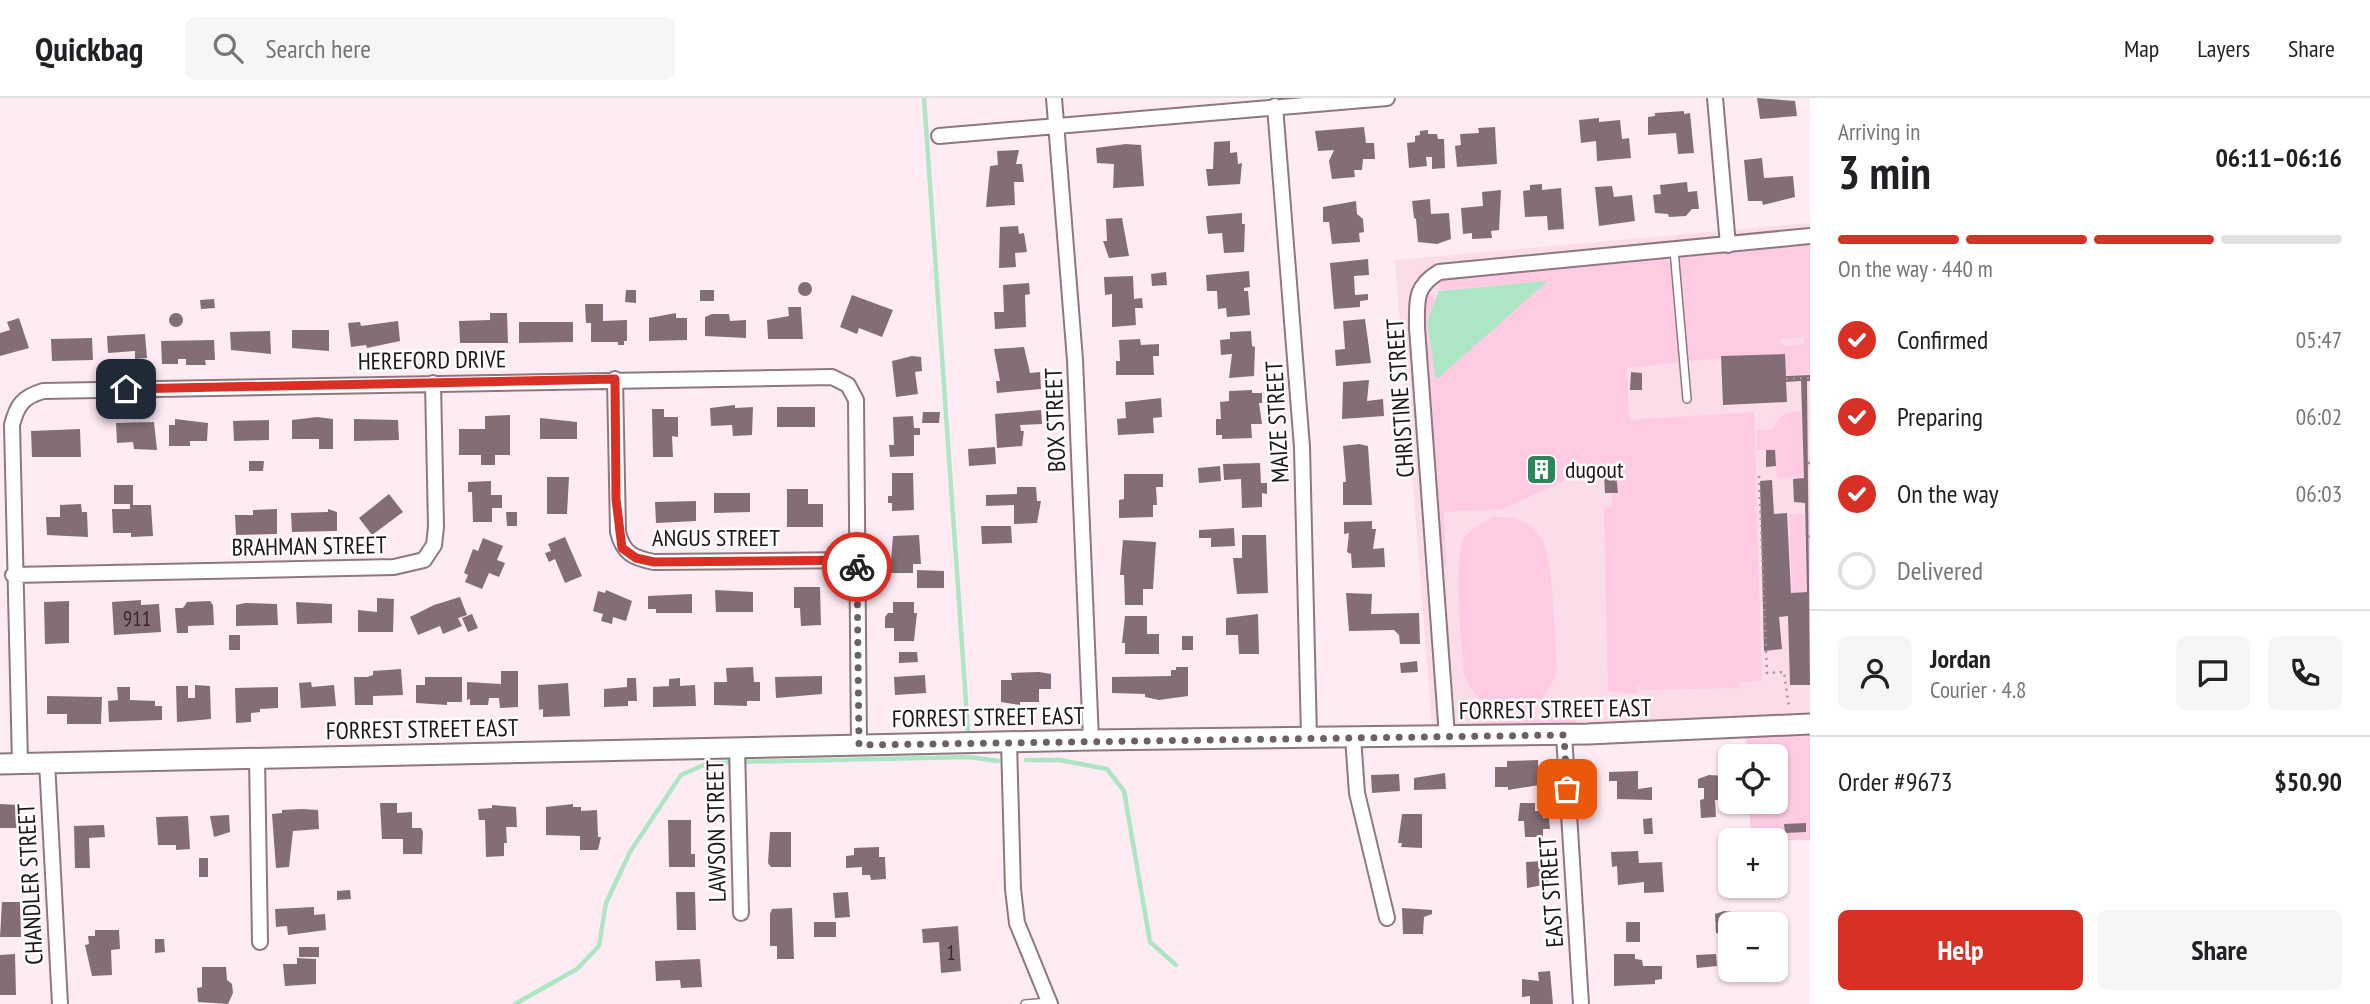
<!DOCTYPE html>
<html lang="en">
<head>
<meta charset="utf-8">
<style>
	body { margin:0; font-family:"PT Sans Narrow",sans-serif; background:#f6f6f6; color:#202124; height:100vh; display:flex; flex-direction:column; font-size:26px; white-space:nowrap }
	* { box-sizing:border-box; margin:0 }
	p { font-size:23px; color:#757577 }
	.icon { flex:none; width:38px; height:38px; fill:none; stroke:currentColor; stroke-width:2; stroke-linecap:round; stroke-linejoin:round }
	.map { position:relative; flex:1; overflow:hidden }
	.drawer { display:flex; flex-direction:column; background:#fff; width:560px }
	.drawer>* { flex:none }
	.buttons { position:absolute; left:1718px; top:646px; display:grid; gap:14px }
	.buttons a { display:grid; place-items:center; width:70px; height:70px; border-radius:10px; background:#fff; box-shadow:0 2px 5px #0004; font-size:35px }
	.pin { position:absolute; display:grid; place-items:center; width:60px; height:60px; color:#fff; margin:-30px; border-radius:14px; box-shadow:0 4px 10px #0006 }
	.courier { position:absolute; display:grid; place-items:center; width:70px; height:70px; margin:-35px; border:5px solid #d93025; border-radius:50%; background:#fff; color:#222; box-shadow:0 2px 9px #0007 }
	.overview em { font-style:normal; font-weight:700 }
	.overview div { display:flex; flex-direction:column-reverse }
	.overview { display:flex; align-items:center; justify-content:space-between; height:119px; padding:0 28px }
	h1 { font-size:46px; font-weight:700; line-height:52px }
	.bar { display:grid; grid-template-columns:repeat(4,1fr); gap:10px 7px; align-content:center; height:84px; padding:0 28px }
	.bar i { height:9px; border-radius:5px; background:#e0e0e0 }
	.bar .on { background:#d93025 }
	.bar p { grid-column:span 4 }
	.line { display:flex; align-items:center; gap:18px; padding:0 28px; border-top:2px solid #e0e0e0 }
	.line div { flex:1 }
	.round { display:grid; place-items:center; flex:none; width:74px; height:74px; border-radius:10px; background:#f6f6f6 }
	ol { padding:0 28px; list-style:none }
	li { display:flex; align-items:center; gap:21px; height:77px }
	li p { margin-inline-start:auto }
	li .icon { padding:7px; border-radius:50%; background:#d93025; color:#fff; stroke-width:4 }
	li:last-child { color:#757577 }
	li i { width:38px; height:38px; border:4px solid #e0e0e0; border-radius:50% }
	.cta { display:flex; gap:14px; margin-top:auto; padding:14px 28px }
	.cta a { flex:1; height:80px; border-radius:10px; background:#d93025; color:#fff; font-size:28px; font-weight:700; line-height:80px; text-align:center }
	.cta a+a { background:#f6f6f6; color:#202124 }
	header { display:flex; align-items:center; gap:42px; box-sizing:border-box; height:98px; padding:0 35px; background:#fff; border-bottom:2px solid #e0e0e0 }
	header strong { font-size:33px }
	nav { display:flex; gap:38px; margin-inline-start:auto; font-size:24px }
	.search { width:490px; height:63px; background:#f6f6f6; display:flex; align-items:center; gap:18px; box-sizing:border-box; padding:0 24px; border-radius:10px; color:#757577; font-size:26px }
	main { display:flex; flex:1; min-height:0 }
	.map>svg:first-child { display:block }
	.built { fill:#fcdce9 }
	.green { fill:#fecbe2 }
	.water { fill:#ace6c5 }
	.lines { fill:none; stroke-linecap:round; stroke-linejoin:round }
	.stream { stroke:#ace6c5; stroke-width:4.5 }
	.building { fill:#836e77 }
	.service-casing { stroke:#8d7881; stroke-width:10 }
	.minor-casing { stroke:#8d7881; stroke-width:18 }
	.secondary-casing { stroke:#8d7881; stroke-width:23 }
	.path { stroke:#a3949a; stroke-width:2.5; stroke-dasharray:2 5; stroke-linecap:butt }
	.service { stroke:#fff; stroke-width:7 }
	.minor { stroke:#fff; stroke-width:14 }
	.secondary { stroke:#fff; stroke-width:19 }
	.done { stroke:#6c6065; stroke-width:7; stroke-dasharray:0 12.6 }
	.route { stroke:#d93025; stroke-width:9 }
	.labels { text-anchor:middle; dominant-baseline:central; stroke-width:5; stroke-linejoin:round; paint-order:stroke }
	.number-label { font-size:21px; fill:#362b30 }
	.street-label { font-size:24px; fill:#1d1518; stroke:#fefefe }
	.poi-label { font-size:24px; fill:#1d1518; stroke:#fefefe; text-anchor:start }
</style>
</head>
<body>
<header>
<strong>Quickbag</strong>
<div class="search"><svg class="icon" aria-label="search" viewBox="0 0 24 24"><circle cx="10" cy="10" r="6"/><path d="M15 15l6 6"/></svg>Search here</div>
<nav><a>Map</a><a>Layers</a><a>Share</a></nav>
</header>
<main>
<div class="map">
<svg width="1810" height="906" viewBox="0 0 1810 906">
	<rect width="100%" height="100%" fill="#feebf3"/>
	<path class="built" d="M1810,125V635L1434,652L1395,162Z"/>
	<path class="green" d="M1810,144V239L1779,241L1784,248L1804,246V240H1810V276L1786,277L1785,256L1688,263L1679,164L1682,156Z
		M1663,158L1671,166L1679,264L1627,270L1629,322L1754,314L1762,583L1740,584L1739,590L1640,592L1638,585L1636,596L1608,593L1604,409H1612V396L1618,395L1616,375L1570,380L1502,411L1444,414L1446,468L1442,471L1423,204L1426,194L1436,202L1427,224L1436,282L1547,184L1444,192L1435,184L1438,182Z
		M1801,313L1804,378L1777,380L1775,352H1757V332H1772C1779,317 1785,314 1801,313Z
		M1789,416H1804L1807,494L1792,495Z
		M1494,419C1550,417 1550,463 1553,505C1554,527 1556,550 1557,572C1541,626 1485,629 1464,576C1462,546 1452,465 1464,441C1470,430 1483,424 1494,419Z
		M1560,620L1578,622L1573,626L1464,629L1457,626Z
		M1810,632V742H1751L1749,704H1776V658H1747L1746,635Z"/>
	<path class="water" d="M1548,183L1436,282L1427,224L1439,193Z"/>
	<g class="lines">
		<path class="stream" d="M924,0L968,633
			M1026,662H1060L1107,671L1124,693L1150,844L1176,867
			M515,906L577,871L599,848L606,805L630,754L681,677L704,667L733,664L970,659L998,663"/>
	</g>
	<path class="building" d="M1757,0L1795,3L1797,18L1760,21Z
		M1684,13V16L1690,15L1694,55L1678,56L1676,35L1648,37V19L1655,18V15Z
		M1599,20V24L1620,22L1622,41L1629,40L1631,60L1597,63L1596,43L1581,45L1579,22Z
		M1364,29L1366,45H1374L1375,61H1363L1362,72H1354L1355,79L1332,81L1329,63L1334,52L1318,53L1315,33Z
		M1495,29L1497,66L1457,69L1455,48L1461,47L1460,36L1479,35L1478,30Z
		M1428,32V36H1437L1438,41H1444L1445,70L1432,71V59H1426L1427,68L1409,70L1407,45L1415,44V38L1420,37V33Z
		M1230,43V55L1237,54L1238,66L1242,65L1240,86L1208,88L1206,71H1213L1214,44Z
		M1126,46L1141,47L1144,88L1113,90L1114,66L1097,65L1096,50Z
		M1019,52L1016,66H1022L1024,84H1014L1015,107L986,109L990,68L998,67L997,53Z
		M1762,60L1764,80L1793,78L1795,99L1763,107L1762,103H1748L1744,62Z
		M1687,84L1688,94L1697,93L1699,111H1692L1686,118L1669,119L1668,116L1655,115L1653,97L1661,96L1660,87Z
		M1542,86V92L1561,90L1564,131L1548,132L1547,118L1525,119L1523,93L1530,92V87Z
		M1612,88L1614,99L1632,97L1635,123L1599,128L1595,89Z
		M1501,92L1499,132L1491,133L1492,140L1472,141V135L1463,136L1461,110L1483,108L1482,94Z
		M1430,101L1431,116L1449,115L1451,141L1437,146L1418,144L1416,121L1414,120L1412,103Z
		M1356,103L1357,116L1363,121L1364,134L1359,135L1360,144L1332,146L1329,124H1323V109Z
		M1242,115V126H1245L1244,154L1224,155L1222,135L1208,136L1206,118Z
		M1122,120L1129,158L1109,160L1103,143H1107L1106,121Z
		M1018,128L1019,136L1024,135L1027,154L1015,155L1016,169L999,170L1000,129Z
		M1368,161L1369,177L1354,178L1355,197L1368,196V202L1360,203V209L1334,211L1330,165Z
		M1249,173L1250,189L1244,190V193H1248L1250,217L1227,219L1226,210L1218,211L1217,193H1207L1206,177Z
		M1166,174L1167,187L1152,188L1151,176Z
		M1133,178L1134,201L1142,200L1143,210H1135L1136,227L1112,229V196L1105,197L1104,179Z
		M798 191a7 7 0 1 1 14 0a7 7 0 1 1-14 0Z
		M1029,185L1030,196L1025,197L1026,229L995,231L994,214H1004L1003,187Z
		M626,192H636V205L625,204Z
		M700,192H714V203H700Z
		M852,197L893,212L882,239L859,230L857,236L840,229Z
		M214,201L215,210L201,211L200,202Z
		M585,206H603V223L627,222V243H624V247H618V244H591V225H586Z
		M788,209H801L803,241H768L767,222L789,218Z
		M169 222a7 7 0 1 1 14 0a7 7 0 1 1-14 0Z
		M490,215H507L508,245H460L459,223L490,222Z
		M676,215V220H687V242L649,243V220Z
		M712,216H729L730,223L746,222V240L705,238V219Z
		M19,220L29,250L0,258V235L10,232L7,224Z
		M1365,221L1371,265L1336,268L1335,252L1345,251L1343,223Z
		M398,223L400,243L367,250L366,247L351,249L348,225L360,224L361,228Z
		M519,224H573V244L519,245Z
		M292,232H329V253L292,250Z
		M270,233L271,256L231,252L230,234Z
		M1251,233L1252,248L1255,249L1254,278L1229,280L1232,256L1221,257L1220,242L1230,241V234Z
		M145,236L147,260L135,261V253L108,255L107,238Z
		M92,240L93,262L52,263L51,241Z
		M1140,241L1141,247L1159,246V258H1153L1154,277H1116V263H1120L1119,242Z
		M214,242L215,262H205L206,267H186V261H178V266H162L161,243Z
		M1024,249L1030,275L1040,274L1041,291L997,295L996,283H1000L994,251Z
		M1785,256L1786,278L1810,277V283H1807L1810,587H1790L1788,518L1779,519L1782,551L1764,553L1760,383L1772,382L1774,416L1787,415L1791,495L1807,494L1805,405L1794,404L1793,381L1804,380L1801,283L1786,284L1787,304L1723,307L1721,258Z
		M912,258L921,259L922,273L915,274L918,296L896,299L892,263Z
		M1631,274L1642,275V292H1630Z
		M1369,282L1367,303L1383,301L1384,318L1342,321L1343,284Z
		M1252,292V295H1262V305H1259L1262,326H1251L1252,340L1222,341V337H1216V321H1221L1220,304L1229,303V293Z
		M1161,300L1162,319L1153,320L1154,335L1118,337L1117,321L1126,320L1125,304Z
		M735,307V310L753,309L752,337L733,338L732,327L711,328L710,310Z
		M777,309H815V329H777Z
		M652,311H664V319H678V339L672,338L673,359H653Z
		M1041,312L1042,326L1020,327L1021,333H1024L1022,348L997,350L995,316Z
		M923,314H940L939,325H922Z
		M510,317V357H495V367H481V357H459V331H485V318Z
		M913,318L914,330H920V337H914V358L890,359L889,347H894L893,319Z
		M317,319L333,321V351H319V341H292V322Z
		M540,320L577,324V341H540Z
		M175,321L208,325L207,343H190V348H169V327H175Z
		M354,321L398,322L399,342L354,343Z
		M269,322V342L234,343L233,323Z
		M154,324L157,352L134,351L133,344L117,345L116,325Z
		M80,331L81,359H32L31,333Z
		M1359,346L1368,348L1372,407H1343V384H1346L1343,348Z
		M995,349L996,366L969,368L968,351Z
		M1766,352H1775L1776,368L1766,369Z
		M249,363H264L263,373H249Z
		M1260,365L1261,385H1267V396L1262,395V409L1242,410L1241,381L1224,382L1223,366Z
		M1220,368L1221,383L1199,385L1198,370Z
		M892,375H913L914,412L892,413V405H888V398H892Z
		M1124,376H1163V389H1156L1157,407H1153V419L1119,420V402L1124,401Z
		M1604,376H1616L1618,395H1605Z
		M547,379H569L567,416H547Z
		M491,383V397H502V410H492V424H473L472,394H468V384Z
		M114,387H133V407H151L153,438L131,439V435H113L112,411H130V406H114Z
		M1017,389H1036L1037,403H1041L1037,425L1014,426V407L986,408V397L1017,396Z
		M787,391H808V406H823V429H787Z
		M714,395H750V414L714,415Z
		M389,396L403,414L372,437L359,420Z
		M696,403V423L656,425L655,404Z
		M81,406L82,414H87L88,439L47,437L46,419H60V407Z
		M277,411V436L236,437L235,417H253V412Z
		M328,411L337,414V433L292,434L291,415L328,414Z
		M506,414H517V428H507Z
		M1372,423V431H1376L1373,451L1384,450L1385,469L1352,470L1351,456L1347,454L1349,435L1344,436V424Z
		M981,428H1011L1012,445L982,446Z
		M1234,430L1235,448L1211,449V440H1199V432Z
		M919,437L921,466H913V475H890L893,438Z
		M1242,437H1266L1268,495L1237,496L1233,460H1242Z
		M565,439L582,478L565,485L555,461L549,464L545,455L551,453L548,446Z
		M483,440L503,448L497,462L505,465L499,479L489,475L482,491L465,484L468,477L464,475L473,451L478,453Z
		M1123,442L1156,444L1153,491H1143V507H1125L1124,477H1120Z
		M917,472L944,473V490H917Z
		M794,489H820L821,527L801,528L800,510H794Z
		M606,492L632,503L626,523L613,519L612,526L601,523L603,516L593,513L598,493L605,495Z
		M715,492L753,494V514H716Z
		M1346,495L1372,496L1371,516L1419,515L1420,546H1400L1399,537L1394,532L1349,533Z
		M692,496V515H656V511H648V498Z
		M460,499L467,517L458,520L462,528L443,536L440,528L418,537L410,519L434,507Z
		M377,500L394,501L393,534H358V512L377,514Z
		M141,502V507L159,506L161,534L114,537L112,504Z
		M69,503V545L45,546L44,504Z
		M210,503L213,507L214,527L188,528V535H177L175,510H183L187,504Z
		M296,504L332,506V525L297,526Z
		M893,504H914V515H917L914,543H894V530H885V519L888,515H893Z
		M245,505L277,506L278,527L236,528V507Z
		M472,516L478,530L468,534L462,520Z
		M1258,516L1259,556H1239L1238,537H1226V520Z
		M1125,518H1147V536H1159V556H1125V545H1122Z
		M229,537H240V552H229Z
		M1182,538H1193V552H1182Z
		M899,554H917L918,564L899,565Z
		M1417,563L1418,574L1401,575L1400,565Z
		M753,569L754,584H760V603H747V608L714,607V584H727L726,570Z
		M1176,569H1188V598L1159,602L1145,599V596L1112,595V579L1171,578V572H1176Z
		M401,571L403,597L373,598V607H355L354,579H367L373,577V573Z
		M501,573H518V609L500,610L499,600H489L488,607H470V601L467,602V584L501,586Z
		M1039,574L1051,576V591H1039V604H1020V607L1001,604V582H1012L1011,575Z
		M925,577L926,595L895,597L894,579Z
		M822,578V596L776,600L775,579Z
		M425,579H462V604H447V607L416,605V587H425Z
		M627,580H636L637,603H628V608L604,609V591L627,589Z
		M680,580V588L695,587L696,608L653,609V589L669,588V581Z
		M311,584L312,589L334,587L336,608L301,610L299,585Z
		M568,585L570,618L543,619V611L539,612L538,587Z
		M195,587L210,588L211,621L177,624L176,588H188V600H195Z
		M117,589H130V602L155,603V608H162V622L109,624L108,603L118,602Z
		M278,589V610L260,611V614L251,615V624L236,625L235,590Z
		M47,598L102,599L101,626H67V616H47Z
		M1538,662L1539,687L1508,692V689H1495V669H1507V663Z
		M1727,670H1731V701L1715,702L1716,719L1701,720L1700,702L1704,701V690H1698V681L1709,677L1727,678Z
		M1638,673V691L1652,689V702L1617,701V683H1609V674Z
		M1445,675L1446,691L1414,692V680Z
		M1399,676L1400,693L1372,695L1371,677Z
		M380,705H397V715L412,714V730H421L423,734L422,756H403V741H382Z
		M1520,705H1535V713H1543V720H1549L1550,731H1543V739H1525L1524,723H1518Z
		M0,706L19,707V730H0Z
		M573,706V709H581V713L597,712L598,739H601L598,752H580V738L546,737V709Z
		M492,707L516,709L517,729H506L507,745H504V758L486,759L485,722H479L478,711L492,710Z
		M302,711L318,712L319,731L293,733L289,769L276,770L272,716L282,715V712Z
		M1402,716H1422V750L1401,749L1402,745H1398Z
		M229,717L230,734L214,739L210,718Z
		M188,718L190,751L176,752V747H158L156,719Z
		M1652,720L1653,736H1644L1643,721Z
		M668,722H691V756H695V769H669Z
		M1806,725V734L1785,735L1784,726Z
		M104,727L105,739L89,740L90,770H75L74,728Z
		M770,734H791V769H771L768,765Z
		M879,749V759H885L886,781L871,782L870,777H862V769L846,770V758L854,757V750Z
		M1638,753L1639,765L1662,764L1664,794L1644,795V784L1618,787L1617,768L1612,769L1611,754Z
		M199,760H208V779H199Z
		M1543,763L1547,765L1548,786L1527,790L1526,764Z
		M350,792L351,801L337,802V793Z
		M676,794H695L696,832H677Z
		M848,794L850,819L835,820L833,795Z
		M2,804H20L21,839H0Z
		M314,809V817L325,816L326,832L288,837L287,828L276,829L275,811Z
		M792,810L794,861H777V848H770V816L772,811Z
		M1402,810L1432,812V816L1424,819L1423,836H1403Z
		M1724,813L1741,815L1742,826H1731L1729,836L1716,835L1715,816Z
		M814,824H836V839H814Z
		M1626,824H1640V844H1626Z
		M958,828L961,873L941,875L939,844L923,845L922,831Z
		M95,832H119L120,851L111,852L112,877L92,878L85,847L89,846L88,838H95Z
		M155,841H164L165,854L155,855Z
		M299,849H319V859H299Z
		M15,856L16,897H0V857Z
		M1614,856H1635V861L1642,862L1643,868H1662V881L1655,882V886L1614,888Z
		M1716,856L1717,868L1697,870L1696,857Z
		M297,860L316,861V886L285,888L283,866H297Z
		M700,861L702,889L681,890L680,882L656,883L655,863Z
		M202,869H226L227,882L232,886L233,895L228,906L198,904L197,890L202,889Z
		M1550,873L1553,906H1530V898L1522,899V881L1539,883L1538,874Z"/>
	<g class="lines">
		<defs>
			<path id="service" d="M1674,152L1687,301
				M1025,906L1049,904"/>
			<path id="minor" d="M1054,0L1075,262L1091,642
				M1715,0L1728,147
				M1275,8L1302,349L1309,639
				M939,38L1387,0
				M615,281L618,434C623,455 633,460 654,464L857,462
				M13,477L394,469L424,462L434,447L436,429L433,285
				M1564,637L1581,906
				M1447,638L1417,230C1417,203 1414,189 1439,174L1810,138
				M1353,639L1357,695L1387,820
				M1009,644L1013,791L1017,825L1050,906
				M737,649L741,815
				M257,660L260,844
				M47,664L60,906
				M20,665L12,327C17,307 23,299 43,293L832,279L848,287L856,302L859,647"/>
			<path id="secondary" d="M0,666L1091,642L1588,636L1810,626"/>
		</defs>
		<use href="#service" class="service-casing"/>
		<use href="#minor" class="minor-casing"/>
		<use href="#secondary" class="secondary-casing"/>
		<path class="path" d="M1786,281L1810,280
			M1808,365H1810
			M1759,378L1767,575L1784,574L1789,610
			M1809,439L1810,438"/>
		<use href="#service" class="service"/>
		<use href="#minor" class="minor"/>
		<use href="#secondary" class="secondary"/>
	</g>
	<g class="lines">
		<path class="done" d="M857,469L859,647L1564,637L1567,691"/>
		<path class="route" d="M126,291L615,281L616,401L622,450L636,460L654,464L857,462V469"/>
	</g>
	<defs>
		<symbol id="building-square" viewBox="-11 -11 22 22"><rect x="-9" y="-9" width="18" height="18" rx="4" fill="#2b865b" stroke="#fefefe"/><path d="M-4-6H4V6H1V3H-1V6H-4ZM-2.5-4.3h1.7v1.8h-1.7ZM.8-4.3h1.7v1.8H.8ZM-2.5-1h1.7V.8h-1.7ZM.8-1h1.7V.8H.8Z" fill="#fff"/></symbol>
	</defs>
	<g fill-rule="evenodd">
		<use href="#building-square" x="1524" y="354" width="35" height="35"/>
	</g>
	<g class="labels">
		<g class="number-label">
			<text x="137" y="520">911</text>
			<text x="951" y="854">1</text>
		</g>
		<g class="street-label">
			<text transform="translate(432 262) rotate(-1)">HEREFORD DRIVE</text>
			<text transform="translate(1400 300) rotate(-94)">CHRISTINE STREET</text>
			<text transform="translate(1055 322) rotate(-92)">BOX STREET</text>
			<text transform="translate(1277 324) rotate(-93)">MAIZE STREET</text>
			<text x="716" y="439">ANGUS STREET</text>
			<text transform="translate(309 448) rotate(-1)">BRAHMAN STREET</text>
			<text transform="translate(1555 611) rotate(-1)">FORREST STREET EAST</text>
			<text transform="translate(988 619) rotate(-1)">FORREST STREET EAST</text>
			<text transform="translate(422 631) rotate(-1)">FORREST STREET EAST</text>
			<text transform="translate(716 733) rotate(-91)">LAWSON STREET</text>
			<text transform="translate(30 786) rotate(-93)">CHANDLER STREET</text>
			<text transform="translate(1551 794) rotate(-94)">EAST STREET</text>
		</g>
		<g class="poi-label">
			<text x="1565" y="371">dugout</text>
		</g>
	</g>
</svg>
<div class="buttons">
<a><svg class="icon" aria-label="locate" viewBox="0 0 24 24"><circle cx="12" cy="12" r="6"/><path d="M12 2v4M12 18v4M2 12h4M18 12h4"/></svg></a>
<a>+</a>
<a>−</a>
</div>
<div class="pin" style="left:1567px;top:691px;background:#ea580c"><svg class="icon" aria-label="bag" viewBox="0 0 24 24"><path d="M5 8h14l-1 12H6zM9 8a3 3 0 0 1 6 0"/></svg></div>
<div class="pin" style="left:126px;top:291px;background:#1f2937"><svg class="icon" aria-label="home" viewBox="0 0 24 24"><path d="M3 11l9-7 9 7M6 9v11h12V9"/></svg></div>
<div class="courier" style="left:857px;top:469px"><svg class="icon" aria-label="bike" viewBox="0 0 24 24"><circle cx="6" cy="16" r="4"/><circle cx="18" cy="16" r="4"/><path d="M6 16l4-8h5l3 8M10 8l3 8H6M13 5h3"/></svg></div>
</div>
<section class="drawer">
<div class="overview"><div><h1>3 min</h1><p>Arriving in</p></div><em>06:11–06:16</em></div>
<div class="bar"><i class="on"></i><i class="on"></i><i class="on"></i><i></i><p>On the way · 440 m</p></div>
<ol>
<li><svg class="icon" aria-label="check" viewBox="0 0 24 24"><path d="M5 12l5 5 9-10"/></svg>Confirmed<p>05:47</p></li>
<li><svg class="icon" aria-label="check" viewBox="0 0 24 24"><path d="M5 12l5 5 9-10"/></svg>Preparing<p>06:02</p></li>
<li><svg class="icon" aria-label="check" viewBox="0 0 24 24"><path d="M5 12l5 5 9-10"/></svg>On the way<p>06:03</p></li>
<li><i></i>Delivered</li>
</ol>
<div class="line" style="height:126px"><a class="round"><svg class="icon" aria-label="person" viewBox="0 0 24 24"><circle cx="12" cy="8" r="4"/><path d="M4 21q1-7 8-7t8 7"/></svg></a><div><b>Jordan</b><p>Courier · 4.8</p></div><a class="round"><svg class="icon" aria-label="chat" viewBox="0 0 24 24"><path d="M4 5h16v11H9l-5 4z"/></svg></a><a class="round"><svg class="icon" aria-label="phone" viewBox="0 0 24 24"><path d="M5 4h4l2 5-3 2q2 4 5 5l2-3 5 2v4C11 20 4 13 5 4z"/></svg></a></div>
<div class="line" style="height:91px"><div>Order #9673</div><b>$50.90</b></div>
<div class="cta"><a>Help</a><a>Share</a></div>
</section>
</main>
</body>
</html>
